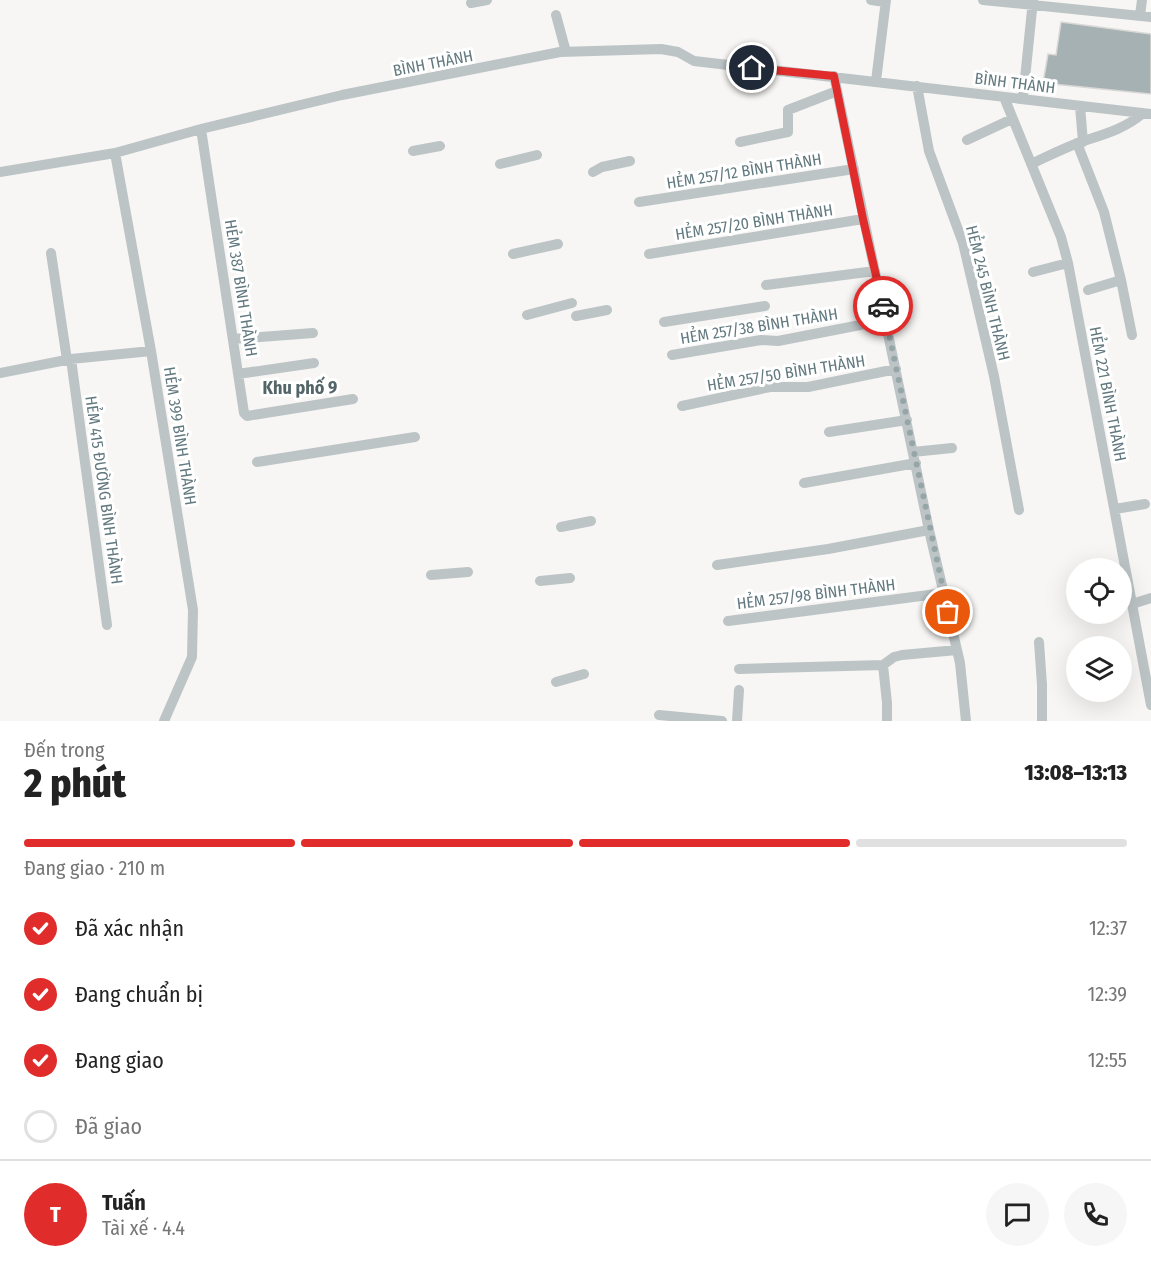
<!DOCTYPE html>
<html lang="vi">
<head>
<meta charset="utf-8">
<style>
	body { margin:0; font-family:"Fira Sans Condensed",sans-serif; background:#f6f6f6; color:#222; height:100vh; display:flex; flex-direction:column; font-size:22px; white-space:nowrap }
	* { box-sizing:border-box; margin:0 }
	p { font-size:20px; color:#767676 }
	.icon { flex:none; width:33px; height:33px; fill:none; stroke:currentColor; stroke-width:2; stroke-linecap:round; stroke-linejoin:round }
	.map { position:relative; height:721px; overflow:hidden }
	.panel { display:flex; flex-direction:column; background:#fff; flex:1 }
	.panel>* { flex:none }
	.controls { position:absolute; left:1066px; top:558px; display:grid; gap:12px }
	.controls a { display:grid; place-items:center; width:66px; height:66px; border-radius:50%; background:#fff; box-shadow:0 6px 24px #0002; font-size:30px }
	.pin { position:absolute; display:grid; place-items:center; width:51px; height:51px; color:#fff; margin:-26px; border:3px solid #fff; border-radius:50%; box-shadow:0 2px 6px #0007 }
	.courier { position:absolute; display:grid; place-items:center; width:60px; height:60px; margin:-30px; border:4px solid #e02d2b; border-radius:50%; background:#fff; color:#222; box-shadow:0 2px 8px #0007 }
	.overview em { font-style:normal; font-weight:800 }
	.overview div { display:flex; flex-direction:column-reverse }
	.overview { display:flex; align-items:center; justify-content:space-between; height:102px; padding:0 24px }
	h1 { font-size:39px; font-weight:800; line-height:45px }
	.bar { display:grid; grid-template-columns:repeat(4,1fr); gap:9px 6px; align-content:center; height:72px; padding:0 24px }
	.bar i { height:8px; border-radius:4px; background:#e0e0e0 }
	.bar .current { background:#e02d2b }
	.bar p { grid-column:span 4 }
	.line { display:flex; align-items:center; gap:15px; padding:0 24px; border-top:2px solid #e0e0e0 }
	.line div { flex:1 }
	.round { display:grid; place-items:center; flex:none; width:63px; height:63px; border-radius:32px; background:#f6f6f6 }
	ol { padding:0 24px; list-style:none }
	li { display:flex; align-items:center; gap:18px; height:66px }
	li p { margin-inline-start:auto }
	li .icon { padding:6px; border-radius:50%; background:#e02d2b; color:#fff; stroke-width:4 }
	li:last-child { color:#767676 }
	li i { width:33px; height:33px; border:3px solid #e0e0e0; border-radius:50% }
	.map>svg:first-child { display:block }
	.building { fill:#a5b1b3; stroke:#d9d8d6; stroke-width:1.5 }
	.lines { fill:none; stroke-linecap:round; stroke-linejoin:round }
	.minor { stroke:#bdc4c6; stroke-width:10 }
	.done { stroke:#96a5a8; stroke-width:6; stroke-dasharray:0 10.8 }
	.route { stroke:#e02d2b; stroke-width:8 }
	.labels { text-anchor:middle; dominant-baseline:central; stroke-width:6; stroke-linejoin:round; paint-order:stroke }
	.street-label { font-size:16px; fill:#62797f; stroke:#fff }
	.neighbourhood-label { font-size:18px; font-weight:bold; fill:#54656a; stroke:#fff }
</style>
</head>
<body>
<div class="map">
<svg width="1151" height="721" viewBox="0 0 1151 721">
	<rect width="100%" height="100%" fill="#f7f6f4"/>
	<path class="building" d="M1061,22L1151,34V94L1043,83L1048,54L1056,55Z"/>
	<g class="lines">
		<path class="minor" d="M871,0L885,2
			M983,0L1151,17
			M471,3L487,0
			M556,15L566,52
			M1140,16L1142,0
			M834,76L929,530L960,663L966,721
			M876,81L886,0
			M917,86L929,151L963,243L994,376L1019,510
			M1004,97L1061,237L1068,263L1151,705
			M1023,98L1033,0
			M1080,106L1083,142
			M201,129L244,413L247,416L353,399
			M967,140L1012,119
			M740,142L788,132V110L837,91
			M1077,143L1104,212L1121,280L1088,290
			M413,151L440,146
			M115,153L151,351L193,610L192,657L164,721
			M500,164L537,155
			M1031,164C1046,157 1062,149 1078,143C1101,135 1123,130 1142,114
			M0,172L115,153L201,129L342,95L560,52L661,49L678,52L694,61L1151,114
			M593,172L602,167L630,161
			M639,202L854,169
			M51,253L67,360
			M513,254L558,244
			M649,254L863,219
			M1033,272L1068,263
			M1121,280L1132,335
			M766,285L875,271
			M527,315L572,303
			M576,316L607,310
			M664,322L765,306
			M233,339L313,333
			M672,355L761,340L778,341L886,320
			M71,359L107,625
			M0,373L71,359L151,351
			M238,374L314,363
			M682,406L770,387H808L896,369
			M829,432L907,420
			M913,452L952,448
			M257,462L415,437
			M804,483L916,463
			M1115,509L1145,504
			M561,527L591,521
			M717,565L828,549L929,530
			M431,575L468,572
			M540,581L570,578
			M1132,604L1151,598
			M728,621L944,593
			M1039,642L1042,685V721
			M883,665L887,703V721
			M739,669L883,665L894,657L902,655L957,650
			M556,682L584,674
			M659,715L722,721
			M737,721L739,690"/>
	</g>
	<g class="lines">
		<path class="done" d="M883,306L948,612"/>
		<path class="route" d="M752,68L834,76L863,219L883,306"/>
	</g>
	<g class="labels">
		<g class="street-label">
			<text transform="translate(433 63) rotate(-11)">BÌNH THÀNH</text>
			<text transform="translate(1015 83) rotate(7)">BÌNH THÀNH</text>
			<text transform="translate(744 171) rotate(-9)">HẺM 257/12 BÌNH THÀNH</text>
			<text transform="translate(754 222) rotate(-9)">HẺM 257/20 BÌNH THÀNH</text>
			<text transform="translate(241 288) rotate(81)">HẺM 387 BÌNH THÀNH</text>
			<text transform="translate(988 293) rotate(76)">HẺM 245 BÌNH THÀNH</text>
			<text transform="translate(759 326) rotate(-9)">HẺM 257/38 BÌNH THÀNH</text>
			<text transform="translate(786 373) rotate(-9)">HẺM 257/50 BÌNH THÀNH</text>
			<text transform="translate(1108 394) rotate(79)">HẺM 221 BÌNH THÀNH</text>
			<text transform="translate(180 436) rotate(81)">HẺM 399 BÌNH THÀNH</text>
			<text transform="translate(104 490) rotate(82)">HẺM 415 ĐƯỜNG BÌNH THÀNH</text>
			<text transform="translate(816 594) rotate(-7)">HẺM 257/98 BÌNH THÀNH</text>
		</g>
		<g class="neighbourhood-label">
			<text x="300" y="388">Khu phố 9</text>
		</g>
	</g>
</svg>
<div class="controls">
<a><svg class="icon" aria-label="locate" viewBox="0 0 24 24"><circle cx="12" cy="12" r="6"/><path d="M12 2v4M12 18v4M2 12h4M18 12h4"/></svg></a>
<a><svg class="icon" aria-label="layers" viewBox="0 0 24 24"><path d="M12 4l9 5-9 5-9-5zM3 14l9 5 9-5"/></svg></a>
</div>
<div class="pin" style="left:948px;top:612px;background:#ea580c"><svg class="icon" aria-label="bag" viewBox="0 0 24 24"><path d="M5 8h14l-1 12H6zM9 8a3 3 0 0 1 6 0"/></svg></div>
<div class="pin" style="left:752px;top:68px;background:#1f2937"><svg class="icon" aria-label="home" viewBox="0 0 24 24"><path d="M3 11l9-7 9 7M6 9v11h12V9"/></svg></div>
<div class="courier" style="left:883px;top:306px"><svg class="icon" aria-label="car" viewBox="0 0 24 24"><path d="M5 17H2v-5l4-1 3-4h7l3 4 3 1v5h-3M9 17h6M6 11h13"/><circle cx="7" cy="17" r="2"/><circle cx="17" cy="17" r="2"/></svg></div>
</div>
<section class="panel">
<div class="overview"><div><h1>2 phút</h1><p>Đến trong</p></div><em>13:08–13:13</em></div>
<div class="bar"><i class="current"></i><i class="current"></i><i class="current"></i><i></i><p>Đang giao · 210 m</p></div>
<ol>
<li><svg class="icon" aria-label="check" viewBox="0 0 24 24"><path d="M5 12l5 5 9-10"/></svg>Đã xác nhận<p>12:37</p></li>
<li><svg class="icon" aria-label="check" viewBox="0 0 24 24"><path d="M5 12l5 5 9-10"/></svg>Đang chuẩn bị<p>12:39</p></li>
<li><svg class="icon" aria-label="check" viewBox="0 0 24 24"><path d="M5 12l5 5 9-10"/></svg>Đang giao<p>12:55</p></li>
<li><i></i>Đã giao</li>
</ol>
<div class="line" style="height:108px"><b class="round" style="background:#e02d2b;color:#fff">T</b><div><b>Tuấn</b><p>Tài xế · 4.4</p></div><a class="round"><svg class="icon" aria-label="chat" viewBox="0 0 24 24"><path d="M4 5h16v11H9l-5 4z"/></svg></a><a class="round"><svg class="icon" aria-label="phone" viewBox="0 0 24 24"><path d="M5 4h4l2 5-3 2q2 4 5 5l2-3 5 2v4C11 20 4 13 5 4z"/></svg></a></div>
</section>
</body>
</html>
